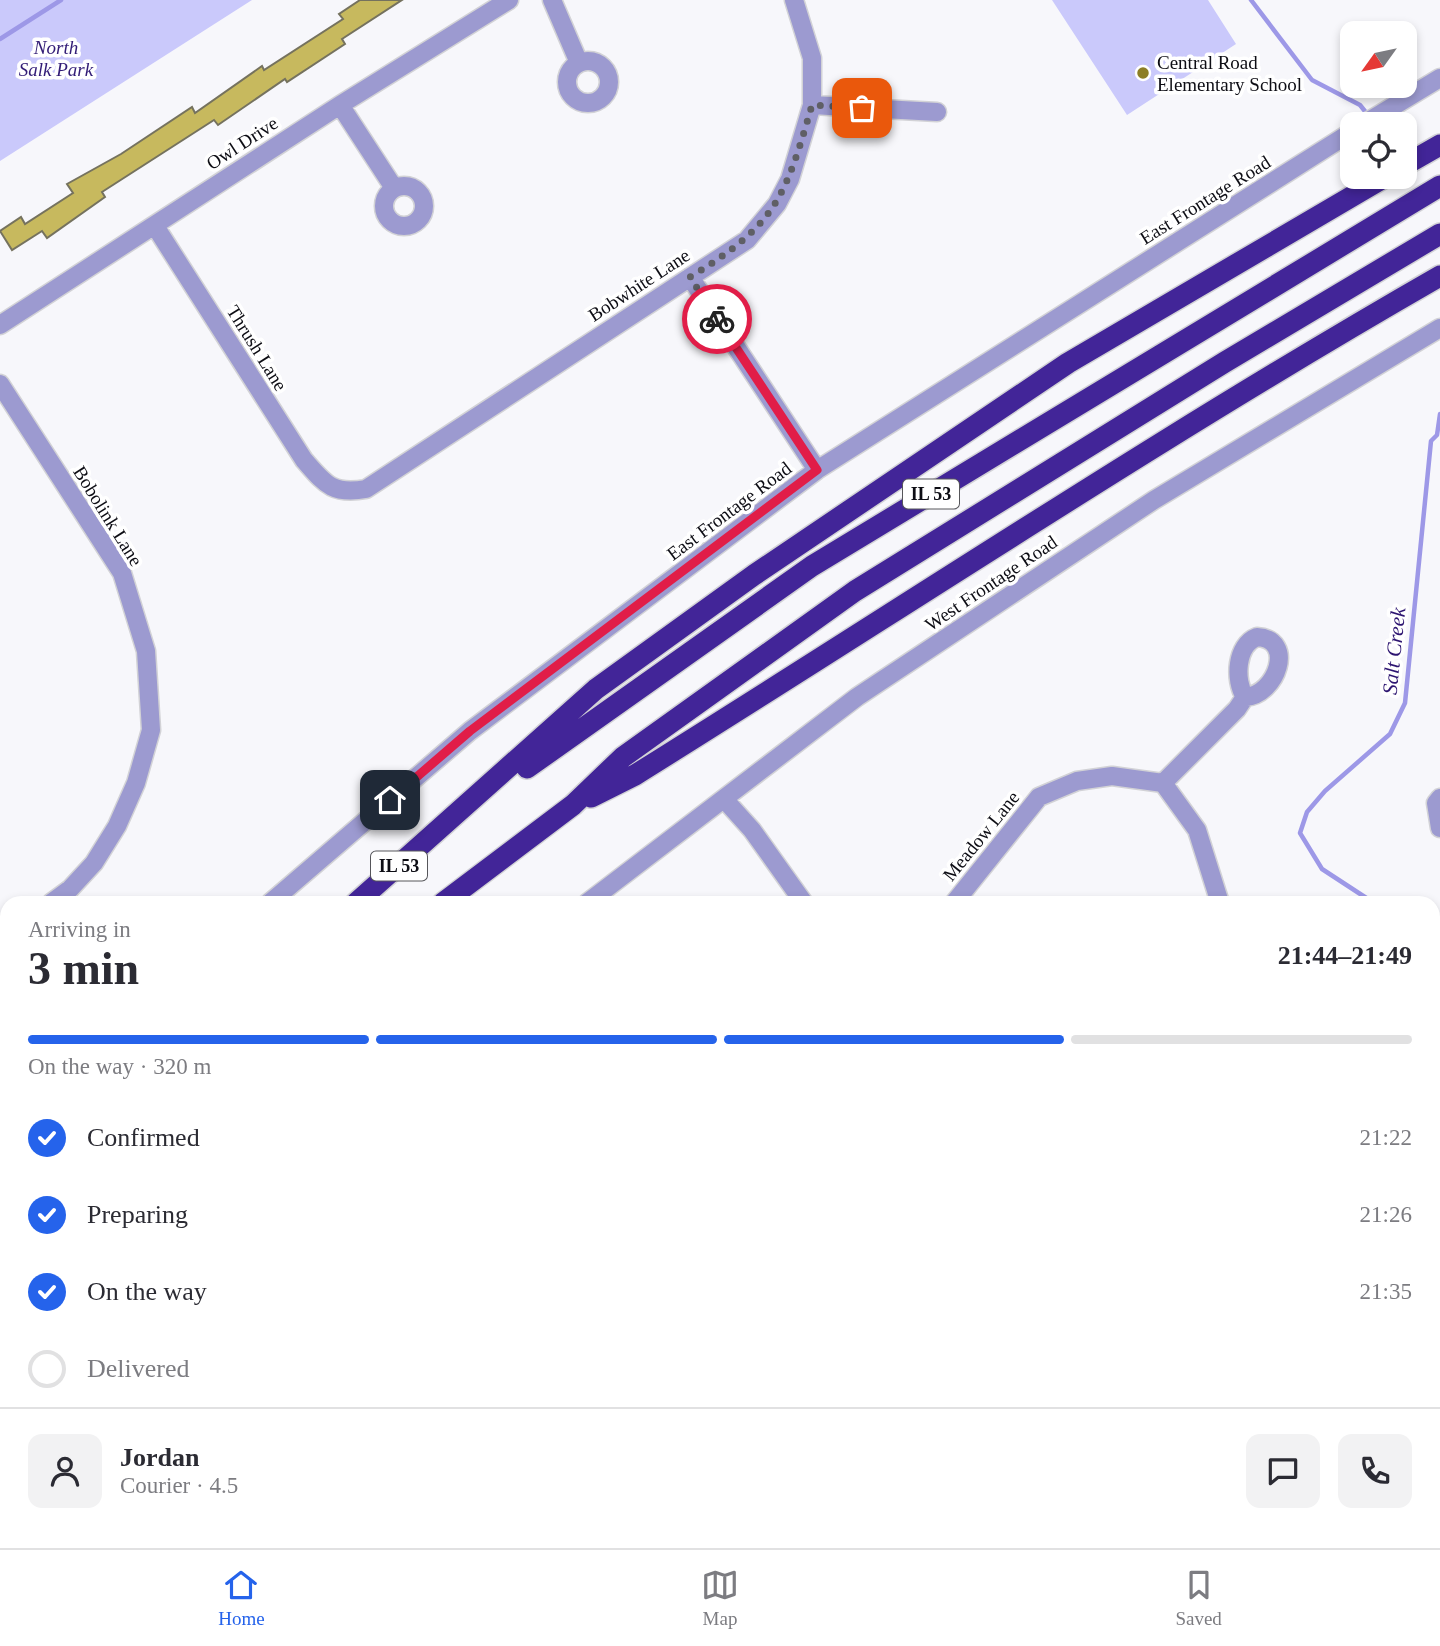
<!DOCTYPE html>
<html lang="en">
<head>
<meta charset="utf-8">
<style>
	body { margin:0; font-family:Georgia,serif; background:#f2f2f3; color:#2b2b33; height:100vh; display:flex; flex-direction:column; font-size:26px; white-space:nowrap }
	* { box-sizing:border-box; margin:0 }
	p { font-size:23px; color:#7c7c81 }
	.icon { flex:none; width:38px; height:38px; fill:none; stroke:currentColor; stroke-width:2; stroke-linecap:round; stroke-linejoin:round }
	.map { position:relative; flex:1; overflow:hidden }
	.sheet { position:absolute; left:0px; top:896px; width:1440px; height:653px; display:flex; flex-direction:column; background:#fff; border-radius:21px 21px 0 0; box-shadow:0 4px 10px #0003 }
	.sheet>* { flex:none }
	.needle { width:46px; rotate:237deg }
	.buttons { position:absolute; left:1340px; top:21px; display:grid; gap:14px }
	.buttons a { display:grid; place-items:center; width:77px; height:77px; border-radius:14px; background:#fff; box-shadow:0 4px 10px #0003; font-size:35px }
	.pin { position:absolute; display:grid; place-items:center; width:60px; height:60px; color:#fff; margin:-30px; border-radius:14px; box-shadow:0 4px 10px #0006 }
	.courier { position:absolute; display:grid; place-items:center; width:70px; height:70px; margin:-35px; border:5px solid #e11d48; border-radius:50%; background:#fff; color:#222; box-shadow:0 2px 9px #0007 }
	.summary em { font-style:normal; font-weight:800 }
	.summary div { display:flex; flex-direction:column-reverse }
	.summary { display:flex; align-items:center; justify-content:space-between; height:119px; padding:0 28px }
	h1 { font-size:46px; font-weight:800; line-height:52px }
	.bar { display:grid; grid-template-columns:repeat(4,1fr); gap:10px 7px; align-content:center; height:84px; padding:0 28px }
	.bar i { height:9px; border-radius:5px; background:#e1e1e2 }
	.bar .current { background:#2563eb }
	.bar p { grid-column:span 4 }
	.line { display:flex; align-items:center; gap:18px; padding:0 28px; border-top:2px solid #e1e1e2 }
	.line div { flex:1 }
	.round { display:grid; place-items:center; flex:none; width:74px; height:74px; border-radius:14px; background:#f2f2f3 }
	ol { padding:0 28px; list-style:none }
	li { display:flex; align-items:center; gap:21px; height:77px }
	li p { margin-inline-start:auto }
	li .icon { padding:7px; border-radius:50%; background:#2563eb; color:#fff; stroke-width:4 }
	li:last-child { color:#7c7c81 }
	li i { width:38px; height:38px; border:4px solid #e1e1e2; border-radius:50% }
	.menu { display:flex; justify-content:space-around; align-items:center; height:98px; border-top:2px solid #e1e1e2; background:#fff; font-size:19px; color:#7c7c81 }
	.menu a { display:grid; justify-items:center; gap:4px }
	.menu .current { color:#2563eb }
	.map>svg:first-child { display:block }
	.green { fill:#cac9fb }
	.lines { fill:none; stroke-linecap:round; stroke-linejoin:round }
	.stream { stroke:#9d98e7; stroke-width:4.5 }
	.building { fill:#c7b95e; stroke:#75725e; stroke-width:2 }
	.minor-casing { stroke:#d2d2d6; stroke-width:21 }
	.highway-casing { stroke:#d2d2d6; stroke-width:24 }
	.minor { stroke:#9c9ad0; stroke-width:18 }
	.highway { stroke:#422598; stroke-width:21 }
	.done { stroke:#5f5f65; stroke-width:7; stroke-dasharray:0 12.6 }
	.route { stroke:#e11d48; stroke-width:9 }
	.poi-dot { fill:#8c7e25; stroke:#fff; stroke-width:2.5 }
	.labels { text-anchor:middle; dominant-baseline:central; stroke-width:7; stroke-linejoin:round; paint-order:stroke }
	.shield { fill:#fff; stroke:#56565a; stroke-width:2 }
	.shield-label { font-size:18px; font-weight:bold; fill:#0d0d14 }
	.park-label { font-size:19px; font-style:italic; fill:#321c76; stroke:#fff }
	.poi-label { font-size:19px; fill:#0d0d14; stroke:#fff; text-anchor:start }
	.street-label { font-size:19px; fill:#0d0d14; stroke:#fff }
	.water-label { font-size:21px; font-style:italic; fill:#2d1571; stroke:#fff }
</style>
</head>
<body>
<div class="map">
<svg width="1440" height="1548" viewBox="0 0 1440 1548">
	<rect width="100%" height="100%" fill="#f7f7fb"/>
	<path class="green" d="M0,0H252L0,161Z
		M1052,0H1208L1236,44L1127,115Z"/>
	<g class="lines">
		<path class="stream" d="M1251,0L1312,80L1360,105L1368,115
			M0,39L61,0
			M1374,903L1322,869L1300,833L1307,812L1325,791L1390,734L1405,703L1431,441L1437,435L1440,414
			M1433,1469L1440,1470"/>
	</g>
	<path class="building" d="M360,0H402L342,39L345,44L287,82L285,79L218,125L214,120L102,192L105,197L47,238L42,231L12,250L0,231L21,217L25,224L73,193L67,184L121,154L192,107L195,113L262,66L264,70L343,19L339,14Z"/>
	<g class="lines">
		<defs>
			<path id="minor" d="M552,0L579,63
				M567 82a21 21 0 1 1 42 0a21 21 0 1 1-42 0Z
				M340,105L394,188
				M812,105L937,112
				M1364,124L1440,78
				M384 206a20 20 0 1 1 40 0a20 20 0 1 1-40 0Z
				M155,226L304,460C325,484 332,495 366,489L747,240L777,204L790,179L812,105V58L794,0
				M690,277L817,470
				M0,325L340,105L509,0
				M0,384L122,573L146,651L151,730L136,783L117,826L94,863L70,889L51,903
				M1257,637C1296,639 1277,695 1245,697C1234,680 1236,645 1257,637Z
				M1163,783L1197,830L1220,903
				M1440,798L1436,803L1440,828
				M725,800L752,830L804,903
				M270,903L470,731L817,470L1353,131
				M587,903L857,697L1154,500L1440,328
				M954,903L1039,797L1077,781L1112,776L1163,783L1237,709L1245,697
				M0,941L7,937
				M0,1144L7,1137
				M0,1362L7,1356
				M0,1502L7,1513
				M27,1542L32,1548
				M365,1542L374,1548
				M1060,1542L1068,1548
				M259,1548L270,1545L279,1548
				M562,1548L571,1542
				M945,1548L958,1542"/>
			<path id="highway" d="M1405,165L1440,145
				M527,768L812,566L1440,186
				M591,797L635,775C903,608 1166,433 1440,276
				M356,903L596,689L754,575L1068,363L1385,177
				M443,903L573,805L623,757L855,591L1225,362L1440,234
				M0,1218L7,1211
				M0,1301L7,1294"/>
		</defs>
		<use href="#minor" class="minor-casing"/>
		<use href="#highway" class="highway-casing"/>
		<use href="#minor" class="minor"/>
		<use href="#highway" class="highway"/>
	</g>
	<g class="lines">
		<path class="done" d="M717,319L690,277C776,225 785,198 812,105L862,108"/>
		<path class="route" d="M390,800L470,731L817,470L717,319"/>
	</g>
	<circle class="poi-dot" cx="1143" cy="73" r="7"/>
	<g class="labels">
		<g class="shield">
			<rect x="903" y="479.5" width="56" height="29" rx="5"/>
			<rect x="371" y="851.5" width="56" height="29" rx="5"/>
		</g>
		<g class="shield-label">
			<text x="931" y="494">IL 53</text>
			<text x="399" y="866">IL 53</text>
		</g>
		<g class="park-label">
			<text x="56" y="47">North<tspan x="56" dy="22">Salk Park</tspan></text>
		</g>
		<g class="poi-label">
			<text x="1157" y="62">Central Road<tspan x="1157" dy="22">Elementary School</tspan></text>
		</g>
		<g class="street-label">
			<text transform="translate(242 143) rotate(-33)">Owl Drive</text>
			<text transform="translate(1205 200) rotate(-32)">East Frontage Road</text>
			<text transform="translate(639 285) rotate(-33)">Bobwhite Lane</text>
			<text transform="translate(257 348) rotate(58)">Thrush Lane</text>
			<text transform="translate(729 511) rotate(-37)">East Frontage Road</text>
			<text transform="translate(108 516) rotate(58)">Bobolink Lane</text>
			<text transform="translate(991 583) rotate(-34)">West Frontage Road</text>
			<text transform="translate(981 836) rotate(-51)">Meadow Lane</text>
		</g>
		<g class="water-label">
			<text transform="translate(1394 651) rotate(-84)">Salt Creek</text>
		</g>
	</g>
</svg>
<div class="buttons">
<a><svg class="needle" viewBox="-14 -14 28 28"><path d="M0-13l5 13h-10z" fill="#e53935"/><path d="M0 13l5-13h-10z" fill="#7c7c81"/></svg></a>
<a><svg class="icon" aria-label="locate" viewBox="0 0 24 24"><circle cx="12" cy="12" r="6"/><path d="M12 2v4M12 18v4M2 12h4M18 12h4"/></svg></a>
</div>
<div class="pin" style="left:862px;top:108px;background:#ea580c"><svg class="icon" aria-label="bag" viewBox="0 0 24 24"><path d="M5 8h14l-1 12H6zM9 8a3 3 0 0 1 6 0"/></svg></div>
<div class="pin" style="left:390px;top:800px;background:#1f2937"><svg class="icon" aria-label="home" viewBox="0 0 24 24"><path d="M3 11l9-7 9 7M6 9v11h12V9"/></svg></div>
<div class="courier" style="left:717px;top:319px"><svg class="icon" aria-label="bike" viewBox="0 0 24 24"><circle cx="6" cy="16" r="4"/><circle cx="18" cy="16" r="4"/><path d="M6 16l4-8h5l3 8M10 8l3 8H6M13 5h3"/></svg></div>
<section class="sheet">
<div class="summary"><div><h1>3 min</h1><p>Arriving in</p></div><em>21:44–21:49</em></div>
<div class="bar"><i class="current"></i><i class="current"></i><i class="current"></i><i></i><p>On the way · 320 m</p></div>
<ol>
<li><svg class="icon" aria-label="check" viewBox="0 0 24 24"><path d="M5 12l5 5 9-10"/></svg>Confirmed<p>21:22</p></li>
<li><svg class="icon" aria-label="check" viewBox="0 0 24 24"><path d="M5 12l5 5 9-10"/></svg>Preparing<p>21:26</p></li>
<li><svg class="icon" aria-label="check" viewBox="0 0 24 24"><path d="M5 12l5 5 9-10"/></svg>On the way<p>21:35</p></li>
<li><i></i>Delivered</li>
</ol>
<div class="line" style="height:126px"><a class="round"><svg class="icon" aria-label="person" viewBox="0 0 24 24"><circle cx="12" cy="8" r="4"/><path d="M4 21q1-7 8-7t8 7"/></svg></a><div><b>Jordan</b><p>Courier · 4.5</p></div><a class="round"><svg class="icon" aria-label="chat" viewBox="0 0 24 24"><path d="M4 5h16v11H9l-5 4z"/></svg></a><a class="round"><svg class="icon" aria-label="phone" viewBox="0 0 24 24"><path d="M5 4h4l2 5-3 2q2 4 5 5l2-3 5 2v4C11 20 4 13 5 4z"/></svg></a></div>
</section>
</div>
<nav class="menu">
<a class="current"><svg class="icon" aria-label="home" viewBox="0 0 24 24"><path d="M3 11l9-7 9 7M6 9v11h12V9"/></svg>Home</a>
<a><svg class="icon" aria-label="map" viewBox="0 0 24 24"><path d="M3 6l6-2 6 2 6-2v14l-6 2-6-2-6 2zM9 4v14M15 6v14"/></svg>Map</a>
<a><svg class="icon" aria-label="saved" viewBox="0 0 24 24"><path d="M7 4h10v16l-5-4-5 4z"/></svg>Saved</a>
</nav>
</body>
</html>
